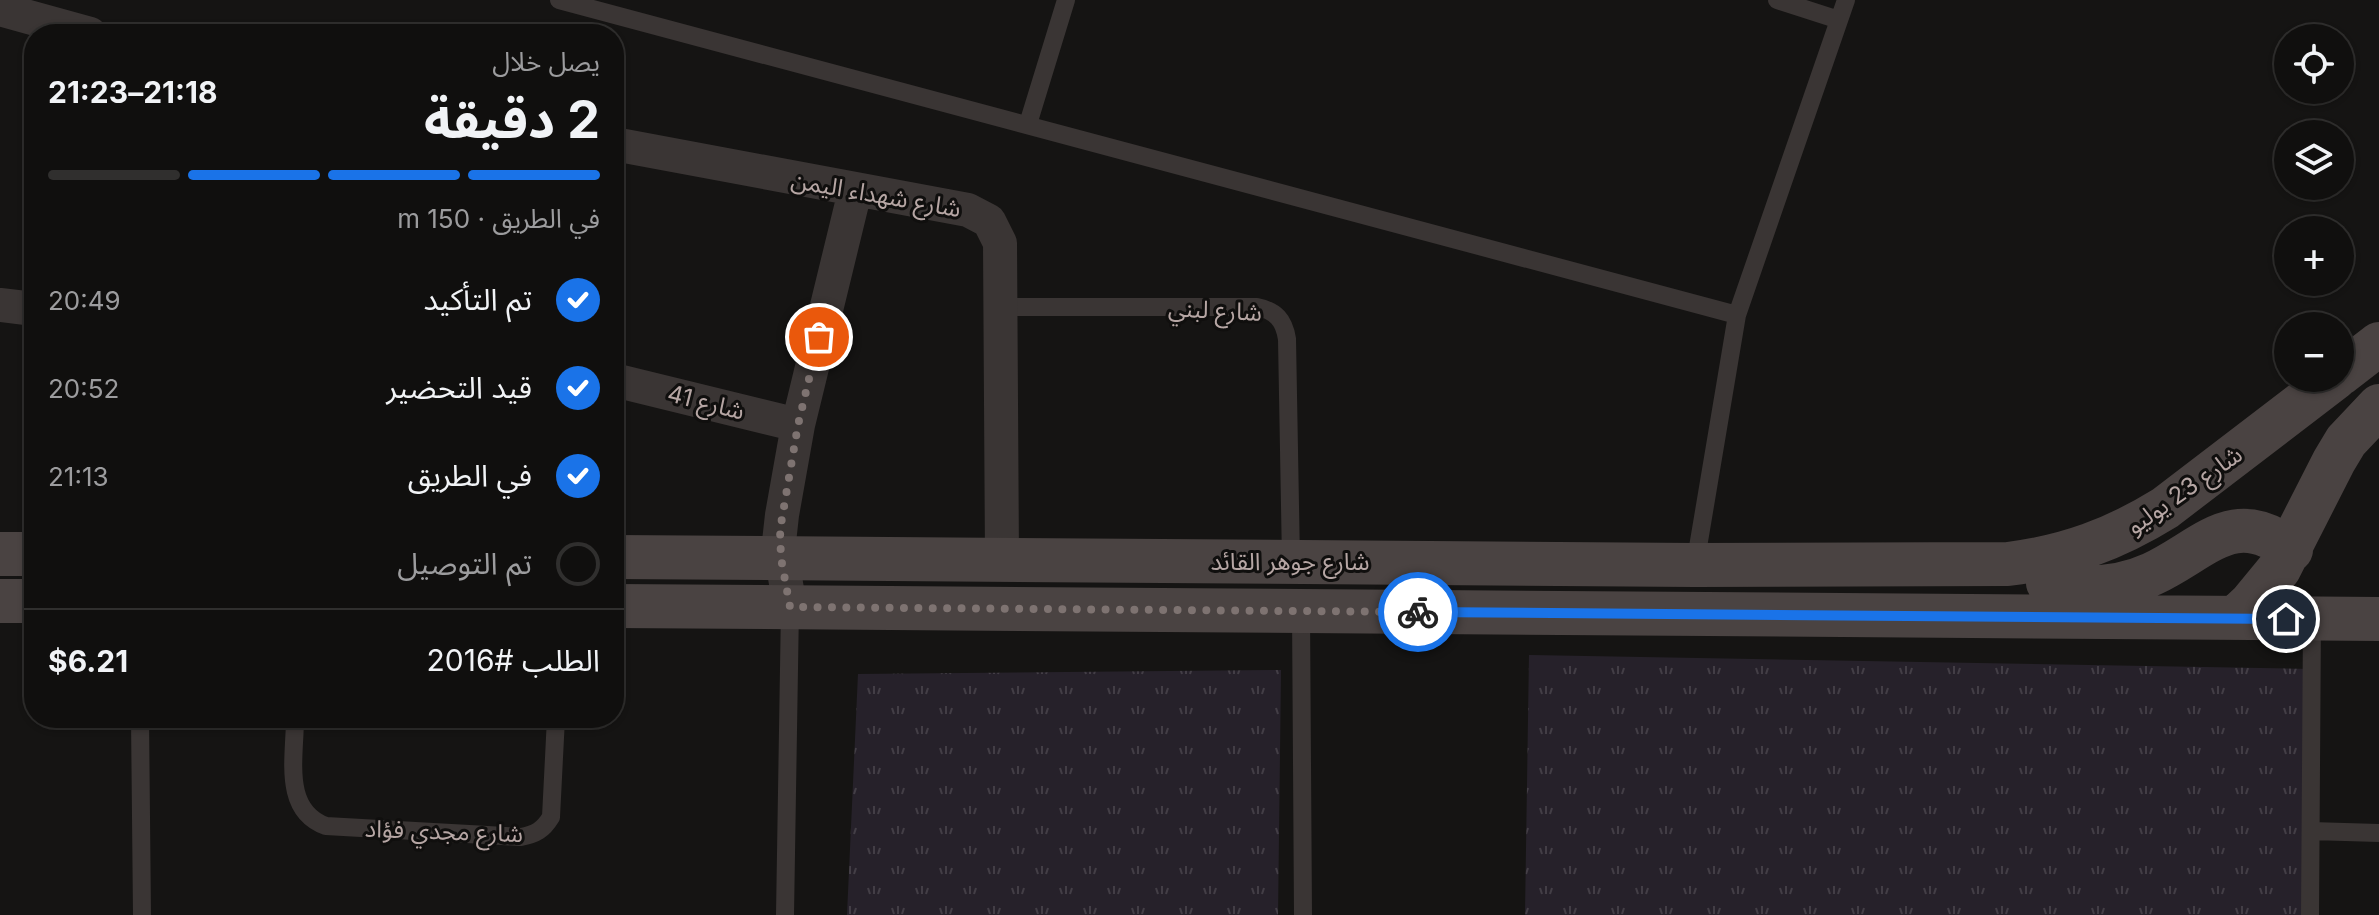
<!DOCTYPE html>
<html lang="ar">
<head>
<meta charset="utf-8">
<style>
	body { margin:0; font-family:Inter,"Noto Sans Arabic",sans-serif; background:#191817; color:#f1f3f6; direction:rtl; height:100vh; display:flex; flex-direction:column; font-size:30px; white-space:nowrap }
	* { box-sizing:border-box; margin:0 }
	p { font-size:26px; color:#9c9c9e }
	.icon { flex:none; width:44px; height:44px; fill:none; stroke:currentColor; stroke-width:2; stroke-linecap:round; stroke-linejoin:round }
	.map { position:relative; flex:1; overflow:hidden; direction:ltr }
	.panel { position:absolute; left:24px; top:24px; width:600px; height:704px; display:flex; flex-direction:column; background:#100f0e; border-radius:32px; box-shadow:0 2px 6px #0004,0 0 0 2px #302f2e; direction:rtl }
	.panel>* { flex:none }
	.controls { position:absolute; left:2274px; top:24px; display:grid; gap:16px }
	.controls a { display:grid; place-items:center; width:80px; height:80px; border-radius:50%; background:#100f0e; box-shadow:0 2px 6px #0004,0 0 0 2px #302f2e; font-size:40px }
	.pin { position:absolute; display:grid; place-items:center; width:68px; height:68px; color:#fff; margin:-34px; border:4px solid #fff; border-radius:50%; box-shadow:0 2px 8px #0007 }
	.courier { position:absolute; display:grid; place-items:center; width:80px; height:80px; margin:-40px; border:6px solid #1a73e8; border-radius:50%; background:#fff; color:#222; box-shadow:0 2px 10px #0007 }
	.head em { font-style:normal; font-weight:700 }
	.head div { display:flex; flex-direction:column-reverse }
	.head { display:flex; align-items:center; justify-content:space-between; height:136px; padding:0 24px }
	h1 { font-size:52px; font-weight:700; line-height:60px }
	.bar { display:grid; grid-template-columns:repeat(4,1fr); gap:12px 8px; align-content:center; height:96px; padding:0 24px }
	.bar i { height:10px; border-radius:6px; background:#302f2e }
	.bar .current { background:#1a73e8 }
	.bar p { grid-column:span 4 }
	.line { display:flex; align-items:center; gap:20px; padding:0 24px; border-top:2px solid #302f2e }
	.line div { flex:1 }
	ol { padding:0 24px; list-style:none }
	li { display:flex; align-items:center; gap:24px; height:88px }
	li p { margin-inline-start:auto }
	li .icon { padding:8px; border-radius:50%; background:#1a73e8; color:#fff; stroke-width:4 }
	li:last-child { color:#9c9c9e }
	li i { width:44px; height:44px; border:4px solid #302f2e; border-radius:50% }
	.map>svg:first-child { display:block }
	.park { fill:url(#park-tufts) }
	.lines { fill:none; stroke-linecap:round; stroke-linejoin:round }
	.lane { stroke:#3a3534; stroke-width:18 }
	.street { stroke:#3a3534; stroke-width:34 }
	.secondary { stroke:#4a4342; stroke-width:44 }
	.done { stroke:#7e7371; stroke-width:8; stroke-dasharray:0 14.4 }
	.route { stroke:#1a73e8; stroke-width:10 }
	.labels { text-anchor:middle; dominant-baseline:central; stroke-width:6; stroke-linejoin:round; paint-order:stroke }
	.street-label { font-size:24px; fill:#b6a6a4; stroke:#100f0e }
</style>
</head>
<body>
<div class="map">
<svg width="2379" height="915" viewBox="0 0 2379 915">
	<defs>
		<pattern id="park-tufts" width="24" height="20" patternUnits="userSpaceOnUse" patternTransform="scale(2)"><rect width="24" height="20" fill="#26212a"/><path d="M3 7l-1-3M5 7V3M7 7l1-3M15 17l-1-3M17 17v-4M19 17l1-3" fill="none" stroke="#433e46"/></pattern>
	</defs>
	<rect width="100%" height="100%" fill="#151413"/>
	<path class="park" d="M1529,655L2311,669L2307,915H1525Z
		M1281,670L1278,915H847L858,674Z"/>
	<g class="lines">
		<path class="lane" d="M559,0L1737,315
			M1777,0L1839,20
			M1028,124L1066,0
			M1000,307H1257C1276,311 1284,320 1287,339L1291,561
			M1695,565L1737,315L1846,0
			M1301,611L1303,915
			M140,718L142,915
			M295,718C295,757 282,810 326,826L521,837C536,834 543,830 551,817L556,718
			M2311,831L2379,833
			M785,915L790,607
			M2310,915L2312,619"/>
		<path class="street" d="M0,9L90,34
			M614,144L968,210L989,221L1000,243L1002,559
			M0,305L34,309
			M614,380L798,425
			M790,607L779,542L782,515L798,425L855,191"/>
		<path class="secondary" d="M2340,374L2379,344
			M0,554H34
			M614,557L1695,565L2008,564C2066,557 2115,539 2165,508L2335,378
			M2048,583C2082,590 2119,589 2152,574C2204,550 2233,505 2291,550
			M0,601H34
			M614,606L2379,619
			M2235,618L2251,603L2279,569L2334,461L2346,441L2379,406"/>
	</g>
	<g class="lines">
		<path class="done" d="M819,337L798,425L780,530L781,558L790,607L1418,612"/>
		<path class="route" d="M1418,612L2286,619"/>
	</g>
	<g class="labels">
		<g class="street-label">
			<text transform="translate(876 194) rotate(10)">شارع شهداء اليمن</text>
			<text transform="translate(1215 310) rotate(3)">شارع لبني</text>
			<text transform="translate(706 402) rotate(14)">شارع 41</text>
			<text transform="translate(2184 490) rotate(-35)">شارع 23 يوليو</text>
			<text x="1290" y="561">شارع جوهر القائد</text>
			<text transform="translate(444 831) rotate(2)">شارع مجدي فؤاد</text>
		</g>
	</g>
</svg>
<div class="controls">
<a><svg class="icon" aria-label="locate" viewBox="0 0 24 24"><circle cx="12" cy="12" r="6"/><path d="M12 2v4M12 18v4M2 12h4M18 12h4"/></svg></a>
<a><svg class="icon" aria-label="layers" viewBox="0 0 24 24"><path d="M12 4l9 5-9 5-9-5zM3 14l9 5 9-5"/></svg></a>
<a>+</a>
<a>−</a>
</div>
<div class="pin" style="left:819px;top:337px;background:#ea580c"><svg class="icon" aria-label="bag" viewBox="0 0 24 24"><path d="M5 8h14l-1 12H6zM9 8a3 3 0 0 1 6 0"/></svg></div>
<div class="pin" style="left:2286px;top:619px;background:#1f2937"><svg class="icon" aria-label="home" viewBox="0 0 24 24"><path d="M3 11l9-7 9 7M6 9v11h12V9"/></svg></div>
<div class="courier" style="left:1418px;top:612px"><svg class="icon" aria-label="bike" viewBox="0 0 24 24"><circle cx="6" cy="16" r="4"/><circle cx="18" cy="16" r="4"/><path d="M6 16l4-8h5l3 8M10 8l3 8H6M13 5h3"/></svg></div>
<section class="panel">
<div class="head"><div><h1>2 دقيقة</h1><p>يصل خلال</p></div><em>21:18–21:23</em></div>
<div class="bar"><i class="current"></i><i class="current"></i><i class="current"></i><i></i><p>في الطريق · 150 m</p></div>
<ol>
<li><svg class="icon" aria-label="check" viewBox="0 0 24 24"><path d="M5 12l5 5 9-10"/></svg>تم التأكيد<p>20:49</p></li>
<li><svg class="icon" aria-label="check" viewBox="0 0 24 24"><path d="M5 12l5 5 9-10"/></svg>قيد التحضير<p>20:52</p></li>
<li><svg class="icon" aria-label="check" viewBox="0 0 24 24"><path d="M5 12l5 5 9-10"/></svg>في الطريق<p>21:13</p></li>
<li><i></i>تم التوصيل</li>
</ol>
<div class="line" style="height:104px"><div>الطلب #2016</div><b>$6.21</b></div>
</section>
</div>
</body>
</html>
